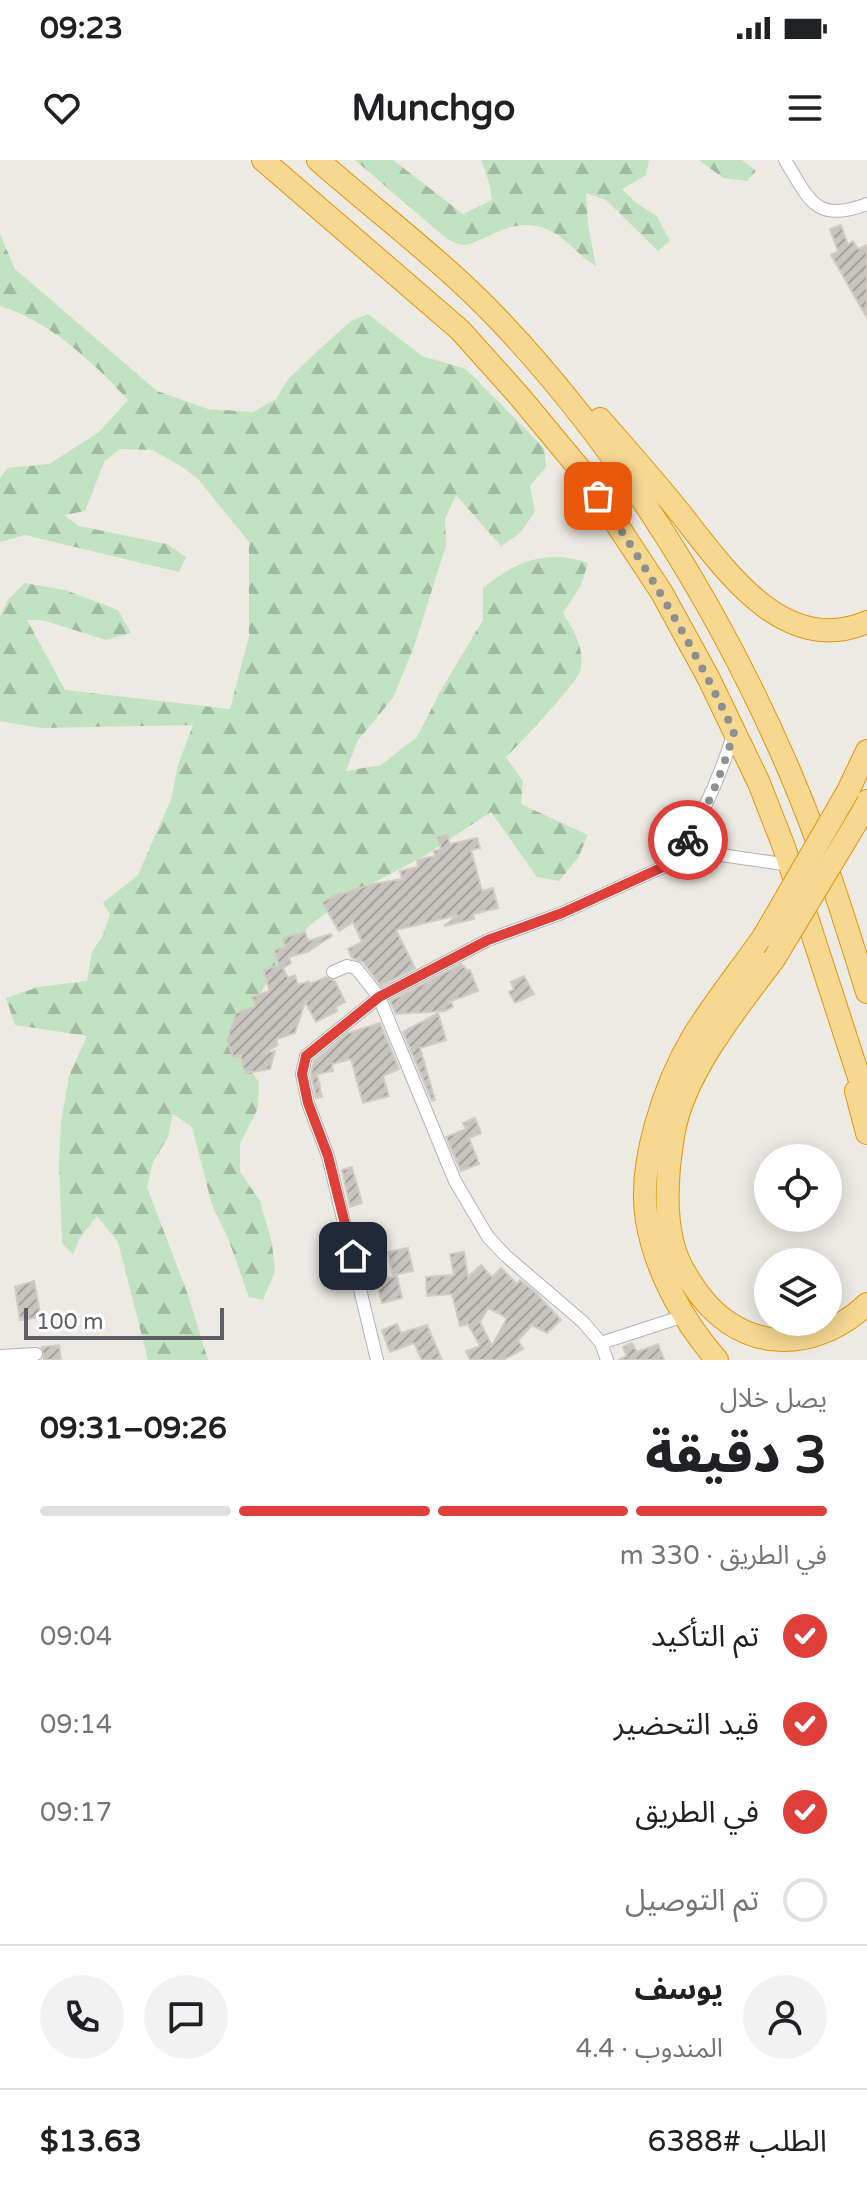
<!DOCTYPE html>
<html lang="ar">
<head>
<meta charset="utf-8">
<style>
	body { margin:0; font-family:"Varela Round","Noto Sans Arabic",sans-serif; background:#f2f2f2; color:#202124; direction:rtl; height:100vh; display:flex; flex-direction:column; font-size:30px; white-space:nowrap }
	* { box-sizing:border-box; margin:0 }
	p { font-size:26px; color:#757577 }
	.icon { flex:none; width:44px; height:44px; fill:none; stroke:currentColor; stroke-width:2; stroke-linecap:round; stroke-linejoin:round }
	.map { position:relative; height:1200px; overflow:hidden; direction:ltr }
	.details { display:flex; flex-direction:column; background:#fff; flex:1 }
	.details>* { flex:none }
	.controls { position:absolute; left:754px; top:984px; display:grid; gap:16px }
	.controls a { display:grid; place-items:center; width:88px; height:88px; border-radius:50%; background:#fff; box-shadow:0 4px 20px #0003; font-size:40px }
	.scale { position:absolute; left:24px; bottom:20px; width:200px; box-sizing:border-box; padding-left:8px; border:4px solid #5b5f63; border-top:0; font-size:22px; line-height:28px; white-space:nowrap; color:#5b5f63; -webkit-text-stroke:6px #fff; paint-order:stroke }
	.pin { position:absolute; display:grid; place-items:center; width:68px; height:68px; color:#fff; margin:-34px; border-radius:16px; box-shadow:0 4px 12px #0006 }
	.courier { position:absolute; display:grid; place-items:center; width:80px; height:80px; margin:-40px; border:6px solid #de3f38; border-radius:50%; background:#fff; color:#222; box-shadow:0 2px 10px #0007 }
	.head em { font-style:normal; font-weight:800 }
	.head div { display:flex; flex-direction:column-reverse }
	.head { display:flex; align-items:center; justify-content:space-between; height:136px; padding:0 40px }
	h1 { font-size:52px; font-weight:800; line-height:60px }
	.bar { display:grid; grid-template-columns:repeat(4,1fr); gap:12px 8px; align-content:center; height:96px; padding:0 40px }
	.bar i { height:10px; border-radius:6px; background:#e0e0e0 }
	.bar .current { background:#de3f38 }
	.bar p { grid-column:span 4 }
	.line { display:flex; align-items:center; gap:20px; padding:0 40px; border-top:2px solid #e0e0e0 }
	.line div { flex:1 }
	.round { display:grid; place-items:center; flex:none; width:84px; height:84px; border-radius:42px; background:#f2f2f2 }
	ol { padding:0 40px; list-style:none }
	li { display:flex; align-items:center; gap:24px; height:88px }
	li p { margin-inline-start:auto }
	li .icon { padding:8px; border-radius:50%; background:#de3f38; color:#fff; stroke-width:4 }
	li:last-child { color:#757577 }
	li i { width:44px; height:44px; border:4px solid #e0e0e0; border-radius:50% }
	.status { display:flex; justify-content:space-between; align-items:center; height:56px; padding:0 40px; background:#fff; direction:ltr }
	.status svg { height:22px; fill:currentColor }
	header { display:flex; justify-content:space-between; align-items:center; height:104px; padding:0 40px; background:#fff; font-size:36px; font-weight:800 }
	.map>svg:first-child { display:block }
	.forest { fill:url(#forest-firs) }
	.building { fill:url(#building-hatch); stroke:#d1ccc2; stroke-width:2; fill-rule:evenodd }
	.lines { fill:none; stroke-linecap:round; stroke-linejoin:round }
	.minor-casing { stroke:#b1b4b8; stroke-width:14 }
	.motorway-casing { stroke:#e2970e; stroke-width:24 }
	.minor { stroke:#fff; stroke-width:12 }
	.motorway { stroke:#f6d891; stroke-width:22 }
	.motorway-bridge-casing { stroke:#e2970e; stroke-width:24; stroke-linecap:butt }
	.motorway-bridge { stroke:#f6d891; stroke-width:22 }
	.done { stroke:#8e9090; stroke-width:8; stroke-dasharray:0 14.4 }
	.route { stroke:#de3f38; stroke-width:10 }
</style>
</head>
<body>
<div class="status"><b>09:23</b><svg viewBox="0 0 49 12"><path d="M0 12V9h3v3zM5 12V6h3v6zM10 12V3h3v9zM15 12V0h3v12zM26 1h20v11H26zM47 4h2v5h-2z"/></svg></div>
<header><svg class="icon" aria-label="menu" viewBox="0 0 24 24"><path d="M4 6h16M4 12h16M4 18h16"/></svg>Munchgo<svg class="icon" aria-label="heart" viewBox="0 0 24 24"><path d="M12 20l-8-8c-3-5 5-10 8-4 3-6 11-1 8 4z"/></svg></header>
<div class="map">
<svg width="867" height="1200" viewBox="0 0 867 1200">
	<defs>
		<pattern id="forest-firs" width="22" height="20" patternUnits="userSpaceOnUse" patternTransform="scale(2)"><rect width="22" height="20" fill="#c2e3c1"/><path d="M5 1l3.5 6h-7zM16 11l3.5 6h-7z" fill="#a1bba0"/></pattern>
		<pattern id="building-hatch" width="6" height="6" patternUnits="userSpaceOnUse" patternTransform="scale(2)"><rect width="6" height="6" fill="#c8c5c0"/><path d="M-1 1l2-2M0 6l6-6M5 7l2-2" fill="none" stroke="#a5a3a0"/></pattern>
	</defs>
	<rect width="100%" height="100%" fill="#edeae3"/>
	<path class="forest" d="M355,0H393L463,54L492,40L490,25L481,0H649L646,15L622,29L636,43L657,56L670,81L658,91L606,40L586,33L588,65L596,106C575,94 565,74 541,67C519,61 501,70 482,79C476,81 470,85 464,85C458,85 452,81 447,79Z
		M699,0H742L756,11L747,21L723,18Z
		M0,74L15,109L157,231L208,249L253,252L276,239L289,218L323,186L351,161L368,154L422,196L466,209L544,288L546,307L530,326L535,352L520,373L501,386L456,335L445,359L446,385L415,484L393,538L358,580L346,611L381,605L417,577L441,530L483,460V428C516,401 547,389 588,403L581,425L563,453C574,471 586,489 580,511C578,522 517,587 506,597L523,621L521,644L588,675L578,698L559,721L537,717L491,652L424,696L352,734L310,765L280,801L262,831L238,881L243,901L259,922L258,948L240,984V1012L260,1041L272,1083L275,1111L263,1140L249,1137L228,1078L212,1045L192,967L173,954L168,977L153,1002L147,1027L188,1135L208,1200H148L118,1082L97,1056L79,1079L73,1095L62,1083L59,1002L61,963L69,916L87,876L15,865L6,838L38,827L87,821L92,792L103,775L110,754L103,743L138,715L171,639L178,605L193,565L41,568L0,561V457L7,441L24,423L65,430L118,450L131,473L106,480L42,460H27L65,530L230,549L249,476V382L198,319L181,306L152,290L120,289L104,302L85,351L64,355L79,366L167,384L186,397L179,412L25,375L0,382V318L8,308L49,304L99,272L128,240C93,202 51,162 0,146Z"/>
	<path class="building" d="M841,65L848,85L853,81L858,89L867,85V158L831,95L838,91L830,69Z
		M447,674L450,684L477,678L480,688L471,690L482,731L493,728L498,748L473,754L474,759L444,766L458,755L396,770L415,808L381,826L363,802L352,798L348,789L362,782L353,762L339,771L322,742L341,732L342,734L369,725L402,719L400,711L418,707L417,700L435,696L434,691L441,689L437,677Z
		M305,772L308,781L331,774L332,776L307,792L289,797L291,803L283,808L288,818L295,815L298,825L309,821L310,824L326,817L335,821L345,842L335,847L337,851L316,862L305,842L295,873L276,879L278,885L263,893L275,891L270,909L245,913L240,895L233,897L227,880L236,853L255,846L252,837L270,831L263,810L279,805L274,790L285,787L283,778Z
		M461,804L468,811L470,810L478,831L451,841L453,847L444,851L396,854L390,841Z
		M524,816L534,834L515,843L509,832L514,829L511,822Z
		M438,853L446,880L420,888L435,940L432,941L403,872Z
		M380,863L399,909L383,916L389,936L363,943L351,899L332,904L333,911L317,914L322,937L316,938L311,914L314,901L348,873Z
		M475,958L481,973L469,978L479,1004L461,1011L446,977L466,969L463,963Z
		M352,1007L362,1043L350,1047L342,1010Z
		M408,1088L413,1111L393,1115L388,1092Z
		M464,1092L468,1117L481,1105L492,1117L501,1108L517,1124L520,1120L535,1132L561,1160L547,1173L532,1165L518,1180L523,1189L503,1200H470L466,1191L480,1186L468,1164L460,1166L452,1134L427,1136L426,1117L454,1115L450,1094ZM488,1148L507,1158L492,1186L480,1162Z
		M397,1116L402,1138L382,1143L376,1121Z
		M34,1121L41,1157L20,1160L15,1127Z
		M397,1164L401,1173L427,1165L442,1200H422L414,1183L390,1192L382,1170Z
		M632,1183L637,1192L658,1184L664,1200H618L627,1196L623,1187Z
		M59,1185L61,1200H44L42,1187Z"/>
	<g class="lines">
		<defs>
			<path id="minor" d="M785,0C809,39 815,64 867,44
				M674,702C700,661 719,621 733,575
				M333,812L347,806L356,808L379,837L455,1021L488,1077L506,1096L583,1162L601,1183L684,1156
				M601,1183L607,1200
				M0,1196L36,1194
				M377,1200L328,996L308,943L302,914L306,896L379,837L488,780L562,753L674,702L721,695L790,705"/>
			<path id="motorway" d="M263,0L460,170L520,237L583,313L662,433L709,519L759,623L784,687L867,942
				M318,0C378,53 444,102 499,160C621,289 719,447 789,610C820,682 844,757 867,832
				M600,259C626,289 652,318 677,349C722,405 782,499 867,462
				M848,631L867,591
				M859,658L867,641
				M774,799C739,846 685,911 674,971C668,1005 664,1045 672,1080C675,1095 683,1111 692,1124C734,1191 809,1198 867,1144
				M856,931L867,973
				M717,1200C683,1161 656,1112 647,1061C637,1004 665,923 694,875C715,841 741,809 764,776"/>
		</defs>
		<use href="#minor" class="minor-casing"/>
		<use href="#motorway" class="motorway-casing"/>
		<use href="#minor" class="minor"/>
		<use href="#motorway" class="motorway"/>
		<defs>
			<path id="motorway-bridge" d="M764,776L848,631
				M774,799L859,658"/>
		</defs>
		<use href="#motorway-bridge" class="motorway-bridge-casing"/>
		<use href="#motorway-bridge" class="motorway-bridge"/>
	</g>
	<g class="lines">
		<path class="done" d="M598,336C650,412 695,489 734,572C723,610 709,646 688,680"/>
		<path class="route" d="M353,1096L328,996L308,943L302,914L306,896L379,837L488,780L562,753L674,702L688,680"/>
	</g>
</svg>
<div class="controls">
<a><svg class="icon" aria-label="locate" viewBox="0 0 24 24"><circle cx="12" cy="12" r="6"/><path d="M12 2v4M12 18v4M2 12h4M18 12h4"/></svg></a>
<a><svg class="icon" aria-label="layers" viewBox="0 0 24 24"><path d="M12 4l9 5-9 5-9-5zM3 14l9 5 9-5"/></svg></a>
</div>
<div class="scale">100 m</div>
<div class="pin" style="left:598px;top:336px;background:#ea580c"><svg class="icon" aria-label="bag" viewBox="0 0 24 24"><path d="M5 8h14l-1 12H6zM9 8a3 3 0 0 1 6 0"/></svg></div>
<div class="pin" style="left:353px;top:1096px;background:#1f2937"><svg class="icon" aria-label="home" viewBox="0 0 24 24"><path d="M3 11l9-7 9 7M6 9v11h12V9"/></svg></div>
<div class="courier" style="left:688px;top:680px"><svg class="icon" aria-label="bike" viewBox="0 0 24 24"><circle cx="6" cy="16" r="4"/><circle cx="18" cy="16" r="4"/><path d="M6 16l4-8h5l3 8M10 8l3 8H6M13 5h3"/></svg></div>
</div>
<section class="details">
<div class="head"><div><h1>3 دقيقة</h1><p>يصل خلال</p></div><em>09:26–09:31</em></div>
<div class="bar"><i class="current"></i><i class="current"></i><i class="current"></i><i></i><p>في الطريق · 330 m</p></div>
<ol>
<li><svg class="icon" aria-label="check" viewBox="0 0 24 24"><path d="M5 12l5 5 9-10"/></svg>تم التأكيد<p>09:04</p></li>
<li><svg class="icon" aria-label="check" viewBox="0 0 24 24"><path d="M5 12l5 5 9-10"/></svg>قيد التحضير<p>09:14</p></li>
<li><svg class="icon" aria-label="check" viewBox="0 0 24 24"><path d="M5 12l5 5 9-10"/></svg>في الطريق<p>09:17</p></li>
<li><i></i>تم التوصيل</li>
</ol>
<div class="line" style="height:144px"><a class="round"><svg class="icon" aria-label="person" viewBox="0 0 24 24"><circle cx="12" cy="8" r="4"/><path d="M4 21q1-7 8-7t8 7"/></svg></a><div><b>يوسف</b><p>المندوب · 4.4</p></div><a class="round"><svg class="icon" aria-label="chat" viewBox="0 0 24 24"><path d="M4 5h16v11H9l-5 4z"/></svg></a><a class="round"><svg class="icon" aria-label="phone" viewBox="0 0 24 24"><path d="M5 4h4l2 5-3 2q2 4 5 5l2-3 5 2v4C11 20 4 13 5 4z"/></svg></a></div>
<div class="line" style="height:104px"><div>الطلب #6388</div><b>$13.63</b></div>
</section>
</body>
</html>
